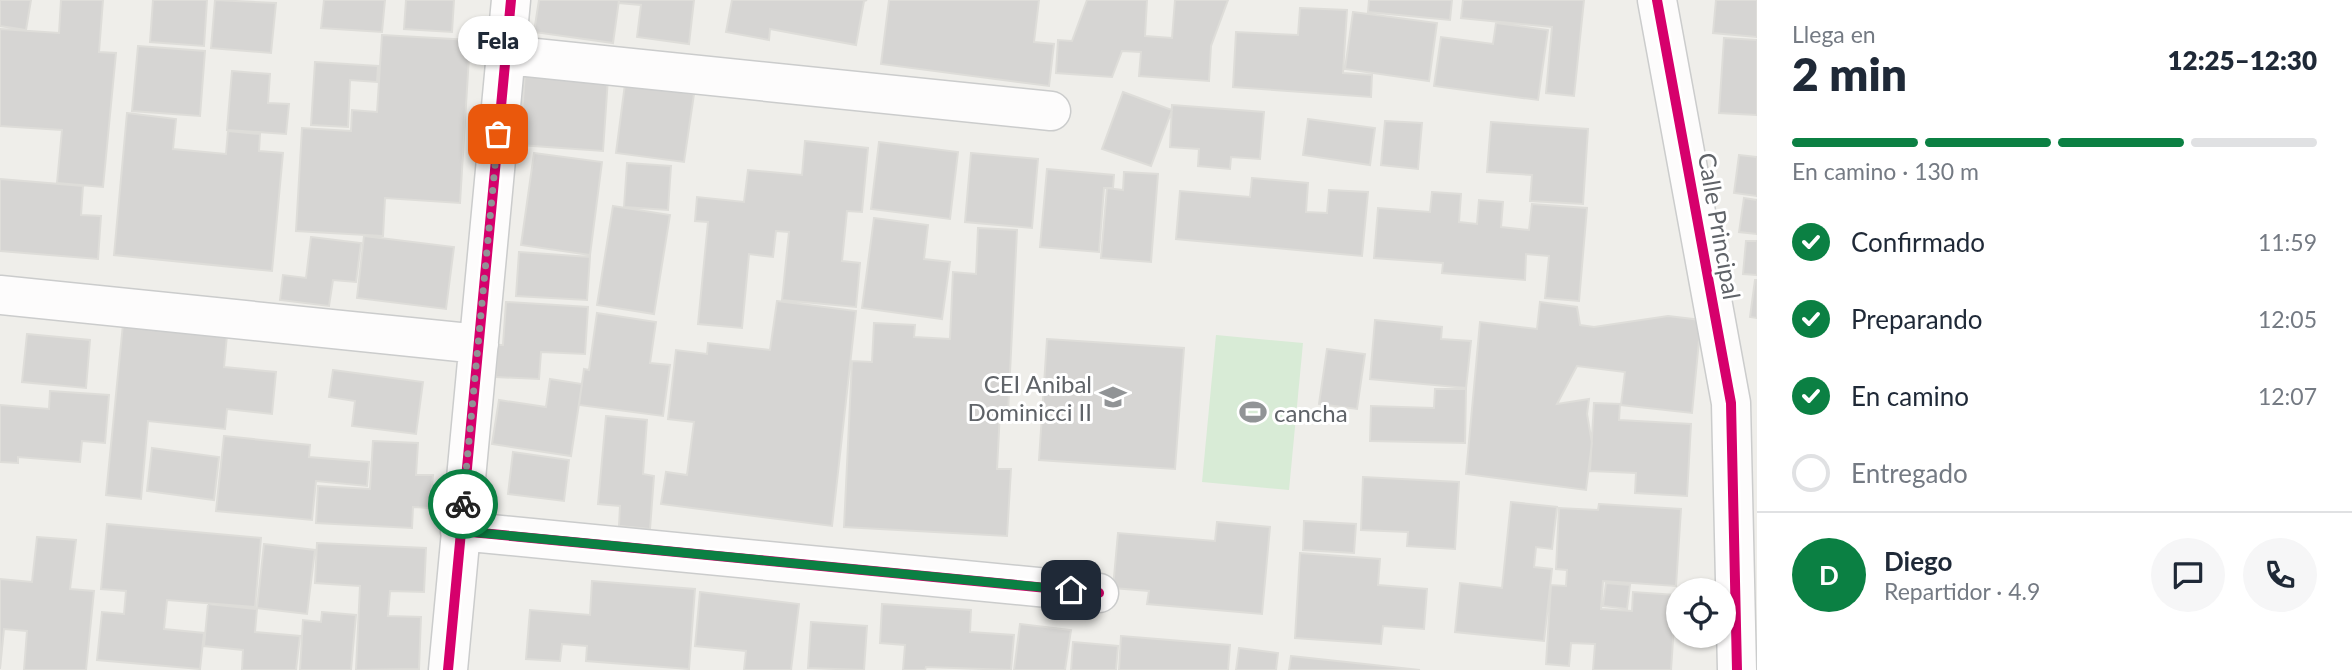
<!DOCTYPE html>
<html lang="es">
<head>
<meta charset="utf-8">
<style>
	body { margin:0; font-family:Lato,sans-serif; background:#f6f6f7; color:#1f2937; height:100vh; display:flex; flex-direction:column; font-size:26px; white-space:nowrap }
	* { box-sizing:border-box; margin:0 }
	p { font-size:23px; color:#747a83 }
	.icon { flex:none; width:38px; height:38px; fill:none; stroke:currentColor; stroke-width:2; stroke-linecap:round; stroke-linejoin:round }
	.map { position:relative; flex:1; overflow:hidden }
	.drawer { display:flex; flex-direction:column; background:#fff; width:595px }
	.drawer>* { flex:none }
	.fabs { position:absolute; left:1666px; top:578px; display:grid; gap:14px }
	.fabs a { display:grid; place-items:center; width:70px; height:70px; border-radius:50%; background:#fff; box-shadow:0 2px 5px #0004; font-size:35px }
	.pin { position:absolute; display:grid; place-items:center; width:60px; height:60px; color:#fff; margin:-30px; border-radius:14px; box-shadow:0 4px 10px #0006 }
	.courier { position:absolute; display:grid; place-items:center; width:70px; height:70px; margin:-35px; border:5px solid #0b8043; border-radius:50%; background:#fff; color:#222; box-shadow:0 2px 9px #0007 }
	.bubble { position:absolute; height:49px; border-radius:24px; background:#fff; box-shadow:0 2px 5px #0004; font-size:23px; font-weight:800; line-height:49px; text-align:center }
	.head em { font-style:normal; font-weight:800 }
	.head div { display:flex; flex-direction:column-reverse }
	.head { display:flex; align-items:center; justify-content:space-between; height:119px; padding:0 35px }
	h1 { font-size:46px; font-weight:800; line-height:52px }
	.bar { display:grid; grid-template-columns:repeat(4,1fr); gap:10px 7px; align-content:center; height:84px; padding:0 35px }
	.bar i { height:9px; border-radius:5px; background:#e0e1e3 }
	.bar .current { background:#0b8043 }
	.bar p { grid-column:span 4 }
	.line { display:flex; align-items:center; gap:18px; padding:0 35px; border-top:2px solid #e0e1e3 }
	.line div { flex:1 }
	.round { display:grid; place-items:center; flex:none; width:74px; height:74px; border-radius:37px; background:#f6f6f7 }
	ol { padding:0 35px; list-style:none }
	li { display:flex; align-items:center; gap:21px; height:77px }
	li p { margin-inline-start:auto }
	li .icon { padding:7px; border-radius:50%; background:#0b8043; color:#fff; stroke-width:4 }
	li:last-child { color:#747a83 }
	li i { width:38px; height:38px; border:4px solid #e0e1e3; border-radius:50% }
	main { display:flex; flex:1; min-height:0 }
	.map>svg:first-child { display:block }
	.green { fill:#d8ebd6 }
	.building { fill:#d6d5d3; stroke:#deddd9; stroke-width:2 }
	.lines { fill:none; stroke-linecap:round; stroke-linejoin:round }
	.street-casing { stroke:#cbcccc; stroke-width:41 }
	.street { stroke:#fdfcfc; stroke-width:38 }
	.cycleway-casing { stroke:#fff; stroke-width:15 }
	.cycleway { stroke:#d6006c; stroke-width:10 }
	.done { stroke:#919496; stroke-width:7; stroke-dasharray:0 12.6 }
	.route { stroke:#0b8043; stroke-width:9 }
	.labels { text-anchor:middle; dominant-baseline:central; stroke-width:6; stroke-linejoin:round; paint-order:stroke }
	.street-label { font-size:24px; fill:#5f6368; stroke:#fff }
	.poi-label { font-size:24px; fill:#5f6368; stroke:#fff; text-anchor:end }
</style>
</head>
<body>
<main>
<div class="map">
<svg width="1757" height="670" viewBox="0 0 1757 670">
	<rect width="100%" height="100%" fill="#efeeea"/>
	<path class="green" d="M1216,335L1303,343L1289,490L1202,482Z"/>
	<path class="building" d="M0,0H31L26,30L0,26Z
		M61,0H103L99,52L116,53L103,187L57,183L62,130L0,126V29L59,33Z
		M153,0H207L204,46L150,42Z
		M215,0L276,3L271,53L211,48Z
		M324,0H385L382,32L321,28Z
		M406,0H454L452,32L404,29Z
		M539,0H619L613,43L534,32Z
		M619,0H694L689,44L637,37L641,5L619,3Z
		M732,0H867L864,1L856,45L770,29L769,40L726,32Z
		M889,0H1039L1034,42L1054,44L1049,86L881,64Z
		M1087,0H1147L1145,36L1172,38L1175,0H1228L1211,46L1209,81L1139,76L1141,52L1122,51L1112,77L1056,73L1058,40L1072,41Z
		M1369,0H1452L1450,20L1368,12Z
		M1463,0H1584L1574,96L1546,93L1552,27L1461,18Z
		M1716,0H1757V37L1713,33Z
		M1300,8L1347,10L1343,73L1372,75L1371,97L1233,87L1236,32L1298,35Z
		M1353,12L1437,23L1429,81L1345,69Z
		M1496,23L1548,30L1538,100L1434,86L1441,37L1493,44Z
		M382,35L470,40L460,203L385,198L383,236L296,231L302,128L351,131L352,110L377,112Z
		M1724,38L1757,40V115L1719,113Z
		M138,46L205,51L200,116L132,111Z
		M315,62L378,66L377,82L350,80L348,127L311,125Z
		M232,71L270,74L268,103L289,104L286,134L227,130Z
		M525,71L608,78L603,151L520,145Z
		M625,84L694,94L684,162L616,153Z
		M1123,92L1172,110L1151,166L1102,149Z
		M1172,105L1264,112L1260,159L1231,157L1230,169L1198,166L1199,149L1170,147Z
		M127,113L176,119L173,149L226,154L228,131L260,134L259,151L283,153L272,271L114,255Z
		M1308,119L1375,128L1370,165L1303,155Z
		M1385,121L1422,123L1418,169L1381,165Z
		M1491,122L1588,129L1583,204L1530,201L1532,175L1487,172Z
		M805,141L868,148L862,212L847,211L842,261L860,263L856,307L782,300L789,232L776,231L773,257L749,254L742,328L698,324L708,222L695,221L697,197L744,202L748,170L802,175Z
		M879,142L958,152L950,219L871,209Z
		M534,153L602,162L590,255L521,245Z
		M971,153L1038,159L1032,228L965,222Z
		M1739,155L1757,157V196L1734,193Z
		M627,163L671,166L668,210L624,207Z
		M1047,169L1114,175L1113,188H1104L1099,252L1040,247Z
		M1124,172L1158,174L1151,262L1101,258L1107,188L1123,190Z
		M1252,178L1308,183L1306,212L1327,213L1329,190L1368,192L1362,256L1176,239L1180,191L1250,197Z
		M0,179L83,186L81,215L101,216L98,259L0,251Z
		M1432,192L1461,194L1459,222L1477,224L1479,200L1503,202L1501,227L1529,230L1532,204L1587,208L1579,301L1545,298L1549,256L1526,254L1525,280L1442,273L1443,263L1374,258L1378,208L1430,212Z
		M1744,198L1757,200V234L1739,232Z
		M613,206L670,215L654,314L597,305Z
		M874,218L928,225L924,259L950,262L942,319L862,308Z
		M978,228L1017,230L1008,413L1000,412L997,469H1011L1007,536L844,527L852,361L872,362L874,323L915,325L914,337L950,339L953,272L976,274Z
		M364,236L454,247L446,309L357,298Z
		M311,237L361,243L356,282L333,280L329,306L280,300L283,275L306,278Z
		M1746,241H1757V275L1743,274Z
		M519,252L590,257L587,300L516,296Z
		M1755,280H1757V318L1750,317Z
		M777,301L856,311L832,526L661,504L666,472L687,475L694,422L668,419L676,350L707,354L708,343L770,350Z
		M506,302L588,307L585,354L541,352L539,379L496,377L497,345H503Z
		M1540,302L1577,307L1580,325L1594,327L1668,316L1701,320L1692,413L1621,405L1625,372L1577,366L1557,404L1589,399L1587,414L1592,443L1586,490L1466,474L1480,322L1537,329Z
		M597,313L656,322L650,363L670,365L663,416L579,405L584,369L589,370Z
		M1375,320L1442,327L1441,339L1471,341L1466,388L1370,379Z
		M123,324L227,335L224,367L276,372L272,414L227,409L225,429L148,421L141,499L106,495Z
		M27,334L90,340L86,388L22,382Z
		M1047,339L1184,348L1175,469L1039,460Z
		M1327,349L1365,354L1357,409L1319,404Z
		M333,370L423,382L416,434L352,426L355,401L329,397Z
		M550,379L582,384L571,456L492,444L499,400L546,407Z
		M1435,389H1466L1465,443L1370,441L1371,406L1434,408Z
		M50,391L109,395L105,443L82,441L80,462L18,457V463L0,462V405L49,409Z
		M1594,403L1620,404L1619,420L1691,424L1687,496L1635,493L1636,473L1590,471Z
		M606,416L647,420L643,474L654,476L650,529L619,526L620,506L598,504Z
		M224,436L310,445L309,457L369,462L367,486L316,481L312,520L216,511Z
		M373,441L418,443L416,475H433L430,508L413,507L412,528L316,523L318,486L370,489Z
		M152,448L219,457L214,500L147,491Z
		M513,452L569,460L564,501L508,494Z
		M1363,477L1459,482L1455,549L1407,546L1408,532L1361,530Z
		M1511,502L1557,507L1552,549L1536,547L1534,567L1552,569L1544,641L1455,632L1460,583L1502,588Z
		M1599,504L1681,509L1676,586L1603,581L1601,609L1632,611L1633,592L1676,595L1671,670H1593L1595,644L1571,643L1569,666L1546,664L1551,585L1566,586L1567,570L1556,569L1559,508L1598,510Z
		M1304,521L1356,524L1354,553L1303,550Z
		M1217,522L1270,527L1262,614L1147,604L1149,591L1113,588L1118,533L1215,541Z
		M107,524L261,538L255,607L167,600L164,629L204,633L200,669L97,660L102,612L124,614L126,591L101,589Z
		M37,537L76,540L70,589L94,591L86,670H24L27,631L4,629L0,669V579L32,582Z
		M317,543L426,548L424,592L390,591L388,616L421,617L419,669L356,670L360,586L315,583Z
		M264,544L315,550L307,614L257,608Z
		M1300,553L1380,559L1378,585L1427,589L1424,629L1383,626L1381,644L1295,638Z
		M592,581L695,589L689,669L586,661L587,646L562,644L560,661L526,659L530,610L590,615Z
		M1606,583L1630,585L1627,609L1603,606Z
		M700,592L799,604L791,670H744L746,651L695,646Z
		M208,604L257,609L255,632L300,636L296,670H242L243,650L204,646Z
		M882,604L971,610L970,632L1014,635L1011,670L926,667L925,670H903L905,645L880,643Z
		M322,612L356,615L351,670H300L303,620L321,622Z
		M811,622L867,626L864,670L808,668Z
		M1020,624L1071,630L1065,670H1014Z
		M1121,636L1230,645L1228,670H1119Z
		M1073,642L1118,646L1116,670H1071Z
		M1239,648L1278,653L1276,670H1236Z
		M1291,656L1420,670H1289Z"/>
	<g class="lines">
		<defs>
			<path id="street" d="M1657,0L1731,403L1737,670
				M506,55L1051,111
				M0,295L479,344
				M460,531L1099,593
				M448,670L511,0"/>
		</defs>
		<use href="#street" class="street-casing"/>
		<use href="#street" class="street"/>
		<defs>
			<path id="cycleway" d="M1657,0L1731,403L1737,670
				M460,531L1099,593
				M448,670L511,0"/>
		</defs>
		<use href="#cycleway" class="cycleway-casing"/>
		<use href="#cycleway" class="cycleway"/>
	</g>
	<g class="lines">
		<path class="done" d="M463,504L498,134"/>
		<path class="route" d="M463,504L460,531L1071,590"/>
	</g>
	<defs>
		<symbol id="school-bare" viewBox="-9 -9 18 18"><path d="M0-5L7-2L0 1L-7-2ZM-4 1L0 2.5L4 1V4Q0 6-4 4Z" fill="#919496" stroke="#fff" stroke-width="2.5" paint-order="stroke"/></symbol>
		<symbol id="stadium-bare" viewBox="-9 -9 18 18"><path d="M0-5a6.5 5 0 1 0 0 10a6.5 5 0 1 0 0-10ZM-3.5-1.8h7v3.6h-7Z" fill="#919496" stroke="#fff" stroke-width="2.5" paint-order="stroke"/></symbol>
	</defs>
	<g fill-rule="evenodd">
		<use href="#school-bare" x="1094" y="378" width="38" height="38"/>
		<use href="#stadium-bare" x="1234" y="393" width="38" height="38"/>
	</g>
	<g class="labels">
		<g class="street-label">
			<text transform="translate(1720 226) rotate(80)">Calle Principal</text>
		</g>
		<g class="poi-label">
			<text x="1092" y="383">CEI Anibal<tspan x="1092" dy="28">Dominicci II</tspan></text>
			<text x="1274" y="412" text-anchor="start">cancha</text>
		</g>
	</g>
</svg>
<div class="fabs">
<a><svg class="icon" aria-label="locate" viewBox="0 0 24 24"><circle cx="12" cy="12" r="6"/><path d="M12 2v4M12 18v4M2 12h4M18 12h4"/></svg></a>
</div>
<div class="pin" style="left:498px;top:134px;background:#ea580c"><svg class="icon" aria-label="bag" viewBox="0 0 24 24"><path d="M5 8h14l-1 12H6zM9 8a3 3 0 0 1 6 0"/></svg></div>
<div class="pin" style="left:1071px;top:590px;background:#1f2937"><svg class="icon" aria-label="home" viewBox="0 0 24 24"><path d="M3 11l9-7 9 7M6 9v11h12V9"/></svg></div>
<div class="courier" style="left:463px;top:504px"><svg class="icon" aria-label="bike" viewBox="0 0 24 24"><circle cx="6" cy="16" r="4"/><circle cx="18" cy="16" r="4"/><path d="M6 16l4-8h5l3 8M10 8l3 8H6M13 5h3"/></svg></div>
<div class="bubble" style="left:458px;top:16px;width:80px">Fela</div>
</div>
<section class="drawer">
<div class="head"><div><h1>2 min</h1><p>Llega en</p></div><em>12:25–12:30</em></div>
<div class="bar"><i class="current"></i><i class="current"></i><i class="current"></i><i></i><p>En camino · 130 m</p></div>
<ol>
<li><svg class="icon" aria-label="check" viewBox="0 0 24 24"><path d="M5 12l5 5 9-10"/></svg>Confirmado<p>11:59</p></li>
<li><svg class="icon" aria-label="check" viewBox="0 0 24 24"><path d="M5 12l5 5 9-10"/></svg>Preparando<p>12:05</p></li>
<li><svg class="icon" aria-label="check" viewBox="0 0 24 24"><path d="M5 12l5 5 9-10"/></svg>En camino<p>12:07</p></li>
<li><i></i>Entregado</li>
</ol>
<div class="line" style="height:126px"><b class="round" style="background:#0b8043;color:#fff">D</b><div><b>Diego</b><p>Repartidor · 4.9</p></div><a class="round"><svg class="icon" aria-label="chat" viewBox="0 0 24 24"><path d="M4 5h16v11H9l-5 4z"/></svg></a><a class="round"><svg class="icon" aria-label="phone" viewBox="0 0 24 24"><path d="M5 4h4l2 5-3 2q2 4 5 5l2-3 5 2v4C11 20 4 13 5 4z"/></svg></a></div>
</section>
</main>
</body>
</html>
